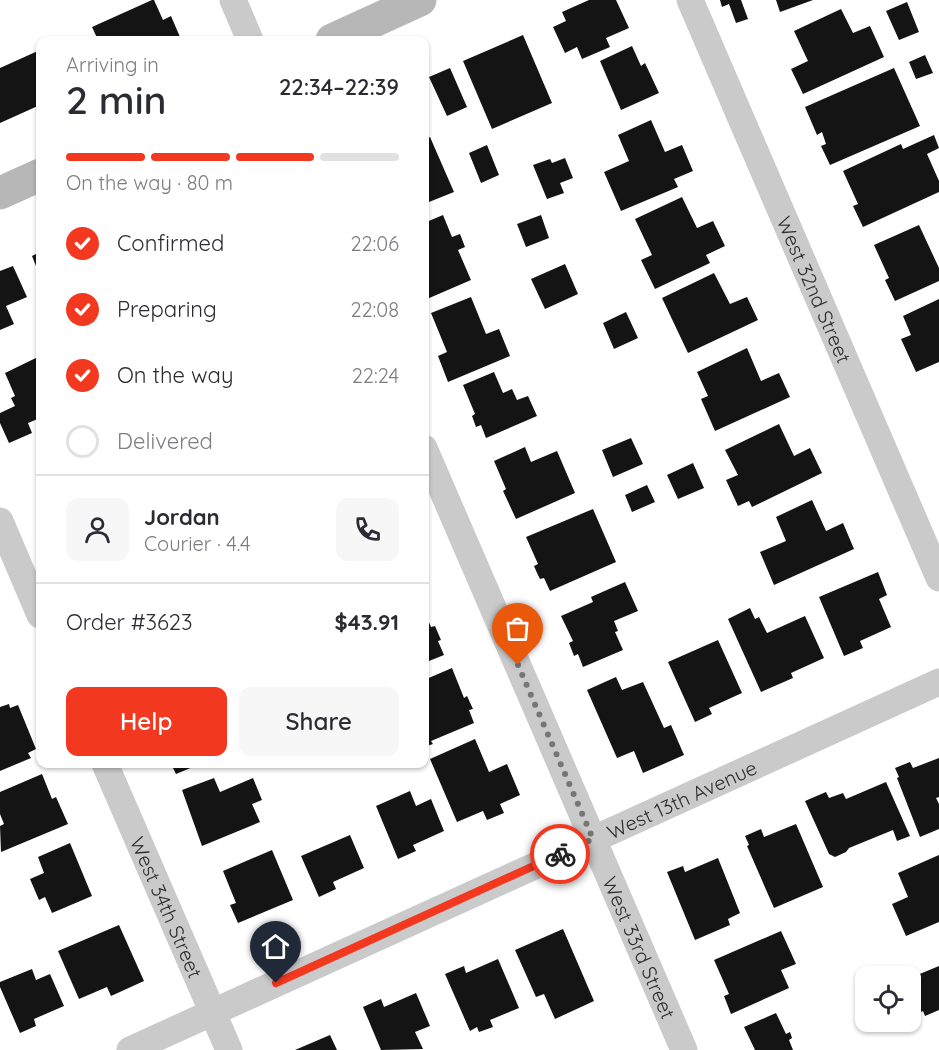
<!DOCTYPE html>
<html lang="en">
<head>
<meta charset="utf-8">
<style>
	body { margin:0; font-family:Quicksand,sans-serif; background:#f7f7f7; color:#2b2b33; height:100vh; display:flex; flex-direction:column; font-size:22px; white-space:nowrap }
	* { box-sizing:border-box; margin:0 }
	p { font-size:20px; color:#7c7c81 }
	.icon { flex:none; width:33px; height:33px; fill:none; stroke:currentColor; stroke-width:2; stroke-linecap:round; stroke-linejoin:round }
	.map { position:relative; flex:1; overflow:hidden }
	.side { position:absolute; left:36px; top:36px; width:393px; height:732px; display:flex; flex-direction:column; background:#fff; border-radius:12px; box-shadow:0 2px 4px #0004 }
	.side>* { flex:none }
	.controls { position:absolute; left:855px; top:966px; display:grid; gap:12px }
	.controls a { display:grid; place-items:center; width:66px; height:66px; border-radius:12px; background:#fff; box-shadow:0 2px 4px #0004; font-size:30px }
	.pin { position:absolute; display:grid; place-items:center; width:51px; height:51px; color:#fff; margin:-62px -26px; border-radius:50% 50% 50% 0; rotate:-45deg; box-shadow:0 0 6px #0007 }
	.pin .icon { rotate:45deg }
	.courier { position:absolute; display:grid; place-items:center; width:60px; height:60px; margin:-30px; border:4px solid #f33820; border-radius:50%; background:#fff; color:#222; box-shadow:0 2px 8px #0007 }
	.headline em { font-style:normal; font-weight:600 }
	.headline div { display:flex; flex-direction:column-reverse }
	.headline { display:flex; align-items:center; justify-content:space-between; height:102px; padding:0 30px }
	h1 { font-size:39px; font-weight:600; line-height:45px }
	.bar { display:grid; grid-template-columns:repeat(4,1fr); gap:9px 6px; align-content:center; height:72px; padding:0 30px }
	.bar i { height:8px; border-radius:4px; background:#e1e1e2 }
	.bar .active { background:#f33820 }
	.bar p { grid-column:span 4 }
	.line { display:flex; align-items:center; gap:15px; padding:0 30px; border-top:2px solid #e1e1e2 }
	.line div { flex:1 }
	.round { display:grid; place-items:center; flex:none; width:63px; height:63px; border-radius:12px; background:#f7f7f7 }
	ol { padding:0 30px; list-style:none }
	li { display:flex; align-items:center; gap:18px; height:66px }
	li p { margin-inline-start:auto }
	li .icon { padding:6px; border-radius:50%; background:#f33820; color:#fff; stroke-width:4 }
	li:last-child { color:#7c7c81 }
	li i { width:33px; height:33px; border:3px solid #e1e1e2; border-radius:50% }
	.cta { display:flex; gap:12px; margin-top:auto; padding:12px 30px }
	.cta a { flex:1; height:69px; border-radius:12px; background:#f33820; color:#fff; font-size:24px; font-weight:600; line-height:69px; text-align:center }
	.cta a+a { background:#f7f7f7; color:#2b2b33 }
	.map>svg:first-child { display:block }
	.building { fill:#141414 }
	.lines { fill:none; stroke-linecap:round; stroke-linejoin:round }
	.street { stroke:#cacaca; stroke-width:27 }
	.secondary { stroke:#b7b7b7; stroke-width:33 }
	.done { stroke:#767676; stroke-width:6; stroke-dasharray:0 10.8 }
	.route { stroke:#f33820; stroke-width:8 }
	.labels { text-anchor:middle; dominant-baseline:central; stroke-width:6; stroke-linejoin:round; paint-order:stroke }
	.street-label { font-size:20px; fill:#2d2d2d; stroke:#fff }
</style>
</head>
<body>
<div class="map">
<svg width="939" height="1050" viewBox="0 0 939 1050">
	<rect width="100%" height="100%" fill="#fff"/>
	<path class="building" d="M152,0H154L163,20L171,16L180,37L172,40H98L92,27Z
		M589,0H616L629,28L606,38L610,47L582,59L577,47L565,53L553,27L566,21L562,12Z
		M720,0H741L748,19L736,23L729,4L722,7Z
		M776,0H813L780,12Z
		M907,2L919,32L899,40L886,11Z
		M841,9L853,33L870,26L884,57L803,94L791,69L808,61L794,31Z
		M523,35L552,103L492,129L463,61Z
		M632,46L641,66L645,63L659,93L621,110L600,61Z
		M40,50V105L0,123V68Z
		M925,55L933,73L916,79L909,62Z
		M450,68L467,107L447,116L429,77Z
		M894,68L920,126L830,165L821,146L826,144L822,132L817,135L805,107Z
		M651,120L665,152L682,145L693,171L674,179L678,187L621,211L604,172L629,161L618,135Z
		M934,135L939,148L927,154L939,181V192L863,227L853,206L858,204L843,171L901,144L903,149Z
		M430,137L454,192L424,204V140Z
		M487,145L499,175L481,183L469,153Z
		M565,158L573,178L560,183L564,193L547,199L533,165L550,159L552,163Z
		M682,197L697,228L713,221L725,246L706,255L710,263L655,289L641,260L652,255L635,219Z
		M443,215L452,237L460,234L465,247L458,250L471,280L427,299L424,294V223Z
		M541,215L549,238L526,247L517,224Z
		M919,225L939,268V281L895,301L885,280L889,278L874,245Z
		M40,252V276L32,256Z
		M565,264L578,294L545,309L531,279Z
		M13,266L27,297L6,306L14,324L0,330V271Z
		M714,273L730,304L747,297L758,320L688,353L662,298Z
		M471,297L486,334L499,329L510,356L448,382L438,356L447,352L431,313Z
		M939,299V362L916,372L901,339L911,335L903,316Z
		M626,312L638,338L614,349L603,323Z
		M747,348L761,381L779,373L790,397L715,431L701,399L708,396L697,372Z
		M40,356V418L28,423L32,433L9,443L0,423V413L15,406L11,398L15,396L5,373Z
		M494,372L503,393L512,389L517,400L528,396L537,416L486,438L481,425L476,427L472,416L475,414L463,385Z
		M779,424L794,456L810,448L822,473L752,507L749,501L738,506L726,480L738,475L725,450Z
		M631,438L643,464L613,477L602,450Z
		M525,447L531,462L557,451L575,493L516,519L503,491L506,489L494,461Z
		M693,463L704,488L678,499L667,475Z
		M647,485L655,502L632,512L625,495Z
		M812,500L826,531L843,523L854,549L774,585L760,552L786,541L776,517Z
		M593,509L616,562L550,591L544,578L540,579L537,573L534,566L538,564L526,537Z
		M878,572L887,595L879,599L891,627L860,641L863,648L844,656L819,597Z
		M625,582L638,611L614,621L618,631L615,632L623,650L583,667L578,654L574,656L569,643L573,641L561,616L593,602L591,597Z
		M750,608L755,619L759,617L767,633L805,616L824,658L791,673L793,678L761,692L728,619Z
		M424,611L431,627L435,626L441,640L438,641L444,655L424,663Z
		M718,640L742,693L709,708L712,714L695,722L668,662Z
		M452,668L464,698L467,696L473,709L469,710L474,723L431,741L433,744L424,747V680Z
		M616,677L622,690L643,682L664,728L671,725L684,755L643,773L634,751L617,758L587,690Z
		M9,704L10,708L18,705L36,749L28,753L31,758L0,771V707Z
		M475,739L489,772L507,764L520,795L500,804L504,813L487,820L483,811L457,822L430,759Z
		M939,758V797L936,798L939,804V829L920,837L897,778L899,777L895,768L910,762L913,768Z
		M171,764H200L176,774Z
		M42,774L52,799L56,797L68,824L1,852L0,826L4,824L0,814V792Z
		M214,778L220,792L253,778L262,800L252,804L260,822L202,846L182,790Z
		M886,782L910,836L897,841L893,830L849,848L846,852L835,857L829,854L805,801L826,792L829,798L843,793L846,799Z
		M410,791L416,806L431,799L444,831L413,845L416,851L398,859L376,806Z
		M796,824L823,887L774,908L747,846L749,845L745,836L761,829L764,837Z
		M350,835L364,868L333,882L336,889L319,897L301,856Z
		M70,843L92,896L52,913L45,897L39,900L30,879L44,873L38,857Z
		M272,850L293,900L238,923L230,905L236,903L223,871Z
		M939,855V922L906,936L892,904L908,897L898,873Z
		M718,858L740,913L728,919L730,925L695,940L667,872L683,866L685,872Z
		M119,925L144,981L111,996L107,987L79,999L58,951Z
		M563,929L594,1001L555,1019L544,994L536,997L515,950Z
		M781,931L796,964L781,970L789,988L731,1014L724,996L729,994L714,960Z
		M498,959L519,1008L490,1020L493,1027L479,1032L477,1027L470,1031L445,974L464,966L466,973Z
		M939,966V1010L925,1016L923,1011L912,1016L910,978Z
		M32,969L36,980L50,974L64,1006L34,1019L36,1026L20,1033L0,987V982Z
		M416,993L430,1026L415,1032L423,1049L381,1050L363,1007L381,999L384,1007Z
		M776,1013L786,1034L790,1032L792,1038L789,1040L793,1050H755L744,1027Z
		M330,1035L337,1050H295Z"/>
	<g class="lines">
		<g class="street">
			<path d="M233,0L250,40"/>
			<path id="s1" d="M690,0L939,578"/>
			<path id="s2" d="M424,448L684,1050"/>
			<path d="M0,521L40,615"/>
			<path id="s3" d="M105,764L229,1050"/>
			<path id="s4" d="M130,1050L939,682"/>
		</g>
		<path class="secondary" d="M332,40L420,0
			M0,193L40,175"/>
	</g>
	<g class="lines">
		<path class="done" d="M518,665L593,839L560,854"/>
		<path class="route" d="M276,983L560,854"/>
	</g>
	<g class="labels">
		<g class="street-label">
			<text stroke="none"><textPath href="#s1" startOffset="315">West 32nd Street</textPath></text>
			<text stroke="none"><textPath href="#s4" startOffset="606">West 13th Avenue</textPath></text>
			<text stroke="none"><textPath href="#s3" startOffset="156">West 34th Street</textPath></text>
			<text stroke="none"><textPath href="#s2" startOffset="544">West 33rd Street</textPath></text>
		</g>
	</g>
</svg>
<div class="controls">
<a><svg class="icon" aria-label="locate" viewBox="0 0 24 24"><circle cx="12" cy="12" r="6"/><path d="M12 2v4M12 18v4M2 12h4M18 12h4"/></svg></a>
</div>
<div class="pin" style="left:518px;top:665px;background:#ea580c"><svg class="icon" aria-label="bag" viewBox="0 0 24 24"><path d="M5 8h14l-1 12H6zM9 8a3 3 0 0 1 6 0"/></svg></div>
<div class="pin" style="left:276px;top:983px;background:#1f2937"><svg class="icon" aria-label="home" viewBox="0 0 24 24"><path d="M3 11l9-7 9 7M6 9v11h12V9"/></svg></div>
<div class="courier" style="left:560px;top:854px"><svg class="icon" aria-label="bike" viewBox="0 0 24 24"><circle cx="6" cy="16" r="4"/><circle cx="18" cy="16" r="4"/><path d="M6 16l4-8h5l3 8M10 8l3 8H6M13 5h3"/></svg></div>
<section class="side">
<div class="headline"><div><h1>2 min</h1><p>Arriving in</p></div><em>22:34–22:39</em></div>
<div class="bar"><i class="active"></i><i class="active"></i><i class="active"></i><i></i><p>On the way · 80 m</p></div>
<ol>
<li><svg class="icon" aria-label="check" viewBox="0 0 24 24"><path d="M5 12l5 5 9-10"/></svg>Confirmed<p>22:06</p></li>
<li><svg class="icon" aria-label="check" viewBox="0 0 24 24"><path d="M5 12l5 5 9-10"/></svg>Preparing<p>22:08</p></li>
<li><svg class="icon" aria-label="check" viewBox="0 0 24 24"><path d="M5 12l5 5 9-10"/></svg>On the way<p>22:24</p></li>
<li><i></i>Delivered</li>
</ol>
<div class="line" style="height:108px"><a class="round"><svg class="icon" aria-label="person" viewBox="0 0 24 24"><circle cx="12" cy="8" r="4"/><path d="M4 21q1-7 8-7t8 7"/></svg></a><div><b>Jordan</b><p>Courier · 4.4</p></div><a class="round"><svg class="icon" aria-label="phone" viewBox="0 0 24 24"><path d="M5 4h4l2 5-3 2q2 4 5 5l2-3 5 2v4C11 20 4 13 5 4z"/></svg></a></div>
<div class="line" style="height:78px"><div>Order #3623</div><b>$43.91</b></div>
<div class="cta"><a>Help</a><a>Share</a></div>
</section>
</div>
</body>
</html>
